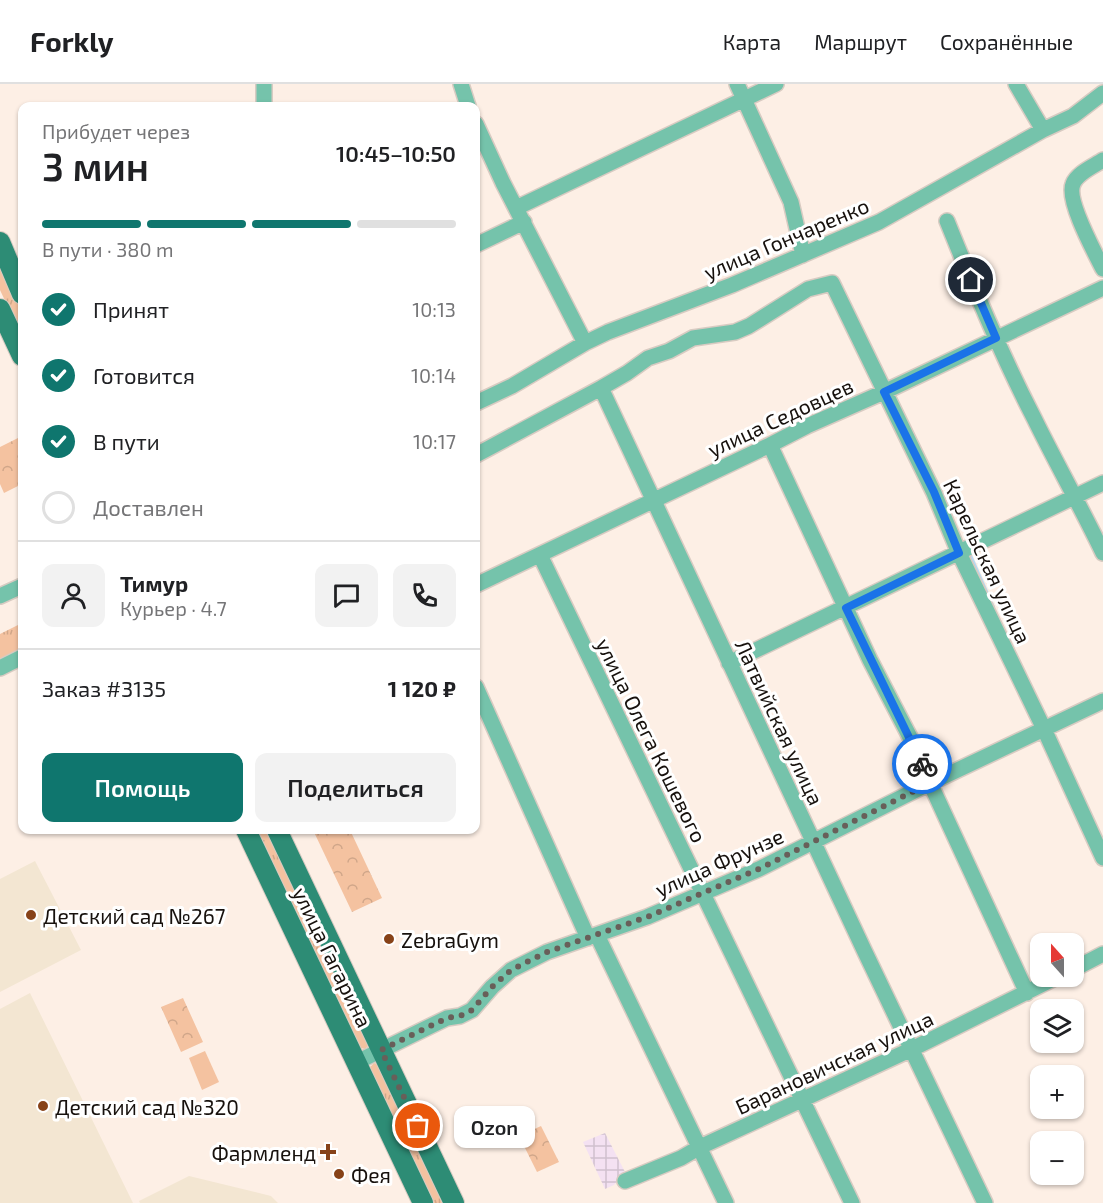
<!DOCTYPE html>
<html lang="ru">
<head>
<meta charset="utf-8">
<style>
	body { margin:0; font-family:"Exo 2",sans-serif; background:#f2f2f2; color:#202124; height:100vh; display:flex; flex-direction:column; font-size:22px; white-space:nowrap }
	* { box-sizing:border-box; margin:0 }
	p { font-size:20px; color:#757577 }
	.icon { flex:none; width:33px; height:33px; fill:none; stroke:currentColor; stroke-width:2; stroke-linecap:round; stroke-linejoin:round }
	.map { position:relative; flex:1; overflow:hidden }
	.side { position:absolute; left:18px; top:18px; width:462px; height:732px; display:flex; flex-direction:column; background:#fff; border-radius:12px; box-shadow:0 2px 4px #0004 }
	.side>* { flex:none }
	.needle { width:39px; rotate:339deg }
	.tools { position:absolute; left:1030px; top:849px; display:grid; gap:12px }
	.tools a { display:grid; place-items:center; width:54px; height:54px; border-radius:12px; background:#fff; box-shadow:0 2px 4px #0004; font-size:30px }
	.pin { position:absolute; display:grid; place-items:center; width:51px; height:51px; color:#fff; margin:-26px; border:3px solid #fff; border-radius:50%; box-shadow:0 2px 6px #0007 }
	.courier { position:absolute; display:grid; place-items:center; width:60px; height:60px; margin:-30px; border:4px solid #1a73e8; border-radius:50%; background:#fff; color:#222; box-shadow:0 2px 8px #0007 }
	.bubble { position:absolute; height:42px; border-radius:12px; background:#fff; box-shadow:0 2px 4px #0004; font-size:20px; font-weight:600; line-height:42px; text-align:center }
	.headline em { font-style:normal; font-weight:600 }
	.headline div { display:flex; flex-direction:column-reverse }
	.headline { display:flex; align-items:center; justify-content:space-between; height:102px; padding:0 24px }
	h1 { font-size:39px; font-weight:600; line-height:45px }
	.bar { display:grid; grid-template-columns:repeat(4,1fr); gap:9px 6px; align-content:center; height:72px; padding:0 24px }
	.bar i { height:8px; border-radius:4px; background:#e0e0e0 }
	.bar .selected { background:#0f766e }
	.bar p { grid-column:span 4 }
	.line { display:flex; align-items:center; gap:15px; padding:0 24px; border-top:2px solid #e0e0e0 }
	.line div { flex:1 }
	.round { display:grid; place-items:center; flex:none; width:63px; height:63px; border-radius:12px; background:#f2f2f2 }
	ol { padding:0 24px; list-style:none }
	li { display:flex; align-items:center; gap:18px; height:66px }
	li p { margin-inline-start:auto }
	li .icon { padding:6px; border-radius:50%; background:#0f766e; color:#fff; stroke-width:4 }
	li:last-child { color:#757577 }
	li i { width:33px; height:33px; border:3px solid #e0e0e0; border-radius:50% }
	.button { display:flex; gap:12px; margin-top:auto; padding:12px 24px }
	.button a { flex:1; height:69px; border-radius:12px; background:#0f766e; color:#fff; font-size:24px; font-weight:600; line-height:69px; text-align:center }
	.button a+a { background:#f2f2f2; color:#202124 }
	header { display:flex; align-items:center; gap:36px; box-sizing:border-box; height:84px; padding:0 30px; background:#fff; border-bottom:2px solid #e0e0e0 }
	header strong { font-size:28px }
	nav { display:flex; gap:33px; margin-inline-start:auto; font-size:21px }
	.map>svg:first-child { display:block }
	.industrial { fill:url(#industrial-grid) }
	.education { fill:#f3e6d2 }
	.grass { fill:url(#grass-tufts) }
	.park { fill:url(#park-crowns) }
	.garden { fill:#f4c2a0 }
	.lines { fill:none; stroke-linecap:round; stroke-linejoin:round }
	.stream { stroke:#b8daf4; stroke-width:4 }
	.minor-casing { stroke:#d8cbc2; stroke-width:18 }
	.major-casing { stroke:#d8cbc2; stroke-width:22 }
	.minor { stroke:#75c3ab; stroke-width:15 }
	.major { stroke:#2d8c75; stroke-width:20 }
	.done { stroke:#685f59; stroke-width:6; stroke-dasharray:0 10.8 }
	.route { stroke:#1a73e8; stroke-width:8 }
	.poi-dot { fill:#874218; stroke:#fff; stroke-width:2 }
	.labels { text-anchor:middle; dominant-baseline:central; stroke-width:6; stroke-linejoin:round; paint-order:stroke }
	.street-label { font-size:21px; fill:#17110d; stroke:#fff }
	.poi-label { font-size:21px; fill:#17110d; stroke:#fff; text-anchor:start }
</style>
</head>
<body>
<header>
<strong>Forkly</strong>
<nav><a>Карта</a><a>Маршрут</a><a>Сохранённые</a></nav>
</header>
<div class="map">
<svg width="1103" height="1119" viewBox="0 0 1103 1119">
	<defs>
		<pattern id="industrial-grid" width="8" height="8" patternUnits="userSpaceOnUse" patternTransform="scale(1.5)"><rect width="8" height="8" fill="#f4e1f2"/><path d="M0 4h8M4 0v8" fill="none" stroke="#d0c0ce"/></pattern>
		<pattern id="grass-tufts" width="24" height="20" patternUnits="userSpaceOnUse" patternTransform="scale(1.5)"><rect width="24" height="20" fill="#f4c2a0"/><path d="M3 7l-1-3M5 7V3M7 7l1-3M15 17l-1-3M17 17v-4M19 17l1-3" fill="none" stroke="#d0a689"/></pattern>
		<pattern id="park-crowns" width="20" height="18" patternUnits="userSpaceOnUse" patternTransform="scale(1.5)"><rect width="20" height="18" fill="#f4c2a0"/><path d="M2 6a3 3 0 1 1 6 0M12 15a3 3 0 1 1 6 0" fill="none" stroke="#d0a689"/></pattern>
	</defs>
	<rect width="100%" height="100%" fill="#fdefe5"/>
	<path class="industrial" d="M605,1049L625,1088L614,1101L605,1105L583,1058Z"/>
	<path class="education" d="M35,777L81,866L0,908V795Z
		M30,909L133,1119H0V925Z
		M189,1092L271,1112L278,1119H140L139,1117Z"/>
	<path class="grass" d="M0,181L22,228V253L0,206Z
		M22,539V568L0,579V550Z
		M255,746H267L369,961L365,965L360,964Z
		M374,979L378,980L445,1119H433L369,984Z"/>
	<path class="park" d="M20,353L22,359V400L4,409L0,400V363Z
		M313,746H350L382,814L352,828Z
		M183,914L203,958L181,968L161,923Z
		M541,1042L559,1078L537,1088L519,1052Z"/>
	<path class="garden" d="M205,967L219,998L202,1006L189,974Z"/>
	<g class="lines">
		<path class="stream" d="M968,467L993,523"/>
		<defs>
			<path id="minor" d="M461,0L468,22
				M737,0L791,118L803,171
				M1016,0L1043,46
				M264,22V0
				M476,40L503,99L585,259
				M1103,76C1094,82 1077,89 1073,100C1066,116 1095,169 1103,185
				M516,124L776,0
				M947,137C974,204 1001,270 1034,334C1056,379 1081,423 1103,469
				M476,161L524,138
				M601,304L864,866L985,1119
				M476,319L512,302L585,259L608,248L732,201L879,138L1043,46L1073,32L1103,9
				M770,361L870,576L913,659L930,699L1027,909
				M476,371L601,304L627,289L648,274L669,267L693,254L735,248L749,242L808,205L832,199L934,409L959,469L1044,645L1103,774
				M540,471L852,1119
				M476,501L770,361L807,342L884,308L1103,204
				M0,512L22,502
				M729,579L1103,399
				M0,584L22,573
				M476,603L588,854
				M597,851L726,1119
				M1074,885L1103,870
				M357,978L447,934L460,932L472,926L492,903L511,886L547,868L647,833L759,785L930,699L1103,617
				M625,1097L681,1074L700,1063L912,965L1059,892"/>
			<path id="major" d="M0,158L22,210
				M0,225L22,272
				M246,746L423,1119
				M277,746L454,1119"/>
		</defs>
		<use href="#minor" class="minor-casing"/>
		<use href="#major" class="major-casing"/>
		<use href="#minor" class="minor"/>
		<use href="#major" class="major"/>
	</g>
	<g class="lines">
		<path class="done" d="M418,1042L381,966L447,934L460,932L472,926L492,903L511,886L547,868L647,833L759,785L930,699L922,680"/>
		<path class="route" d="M922,680L846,524L959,469L934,408L884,308L996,254L971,196"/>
	</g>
	<g class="poi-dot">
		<circle cx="31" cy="831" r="6"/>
		<circle cx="389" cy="855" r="6"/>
		<circle cx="43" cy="1022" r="6"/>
		<path d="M325 1059h6v6h6v6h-6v6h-6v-6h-6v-6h6z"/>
		<circle cx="339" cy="1090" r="6"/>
	</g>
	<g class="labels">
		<g class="street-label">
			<text transform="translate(786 154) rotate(-23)">улица Гончаренко</text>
			<text transform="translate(780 333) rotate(-25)">улица Седовцев</text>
			<text transform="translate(988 477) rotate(65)">Карельская улица</text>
			<text transform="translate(780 638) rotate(65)">Латвийская улица</text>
			<text transform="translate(652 656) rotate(64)">улица Олега Кошевого</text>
			<text transform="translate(719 778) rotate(-24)">улица Фрунзе</text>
			<text transform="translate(333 873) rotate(64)">улица Гагарина</text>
			<text transform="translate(834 978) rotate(-25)">Барановичская улица</text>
		</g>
		<g class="poi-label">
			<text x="43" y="831">Детский сад №267</text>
			<text x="401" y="855">ZebraGym</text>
			<text x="55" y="1022">Детский сад №320</text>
			<text x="316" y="1068" text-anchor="end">Фармленд</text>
			<text x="351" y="1090">Фея</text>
		</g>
	</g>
</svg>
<div class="tools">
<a><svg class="needle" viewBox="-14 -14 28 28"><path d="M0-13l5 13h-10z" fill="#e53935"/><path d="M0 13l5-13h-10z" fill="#757577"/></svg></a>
<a><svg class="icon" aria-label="layers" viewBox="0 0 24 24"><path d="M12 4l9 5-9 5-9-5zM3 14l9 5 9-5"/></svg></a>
<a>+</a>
<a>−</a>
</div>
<div class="pin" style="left:418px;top:1042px;background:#ea580c"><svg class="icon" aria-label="bag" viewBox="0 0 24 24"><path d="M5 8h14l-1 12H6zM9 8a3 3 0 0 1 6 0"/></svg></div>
<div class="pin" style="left:971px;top:196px;background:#1f2937"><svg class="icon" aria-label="home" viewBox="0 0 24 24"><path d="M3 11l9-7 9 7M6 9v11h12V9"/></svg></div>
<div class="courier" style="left:922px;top:680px"><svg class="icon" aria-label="bike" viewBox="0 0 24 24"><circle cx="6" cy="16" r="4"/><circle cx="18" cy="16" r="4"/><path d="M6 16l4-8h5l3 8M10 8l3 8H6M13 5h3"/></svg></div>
<div class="bubble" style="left:454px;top:1022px;width:81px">Ozon</div>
<section class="side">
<div class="headline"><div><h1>3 мин</h1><p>Прибудет через</p></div><em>10:45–10:50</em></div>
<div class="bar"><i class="selected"></i><i class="selected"></i><i class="selected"></i><i></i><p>В пути · 380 m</p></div>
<ol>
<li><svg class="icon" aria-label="check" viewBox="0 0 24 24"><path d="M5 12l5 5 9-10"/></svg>Принят<p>10:13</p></li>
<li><svg class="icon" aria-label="check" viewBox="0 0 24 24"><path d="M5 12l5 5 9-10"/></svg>Готовится<p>10:14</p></li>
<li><svg class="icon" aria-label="check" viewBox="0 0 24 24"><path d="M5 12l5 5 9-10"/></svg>В пути<p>10:17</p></li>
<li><i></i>Доставлен</li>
</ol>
<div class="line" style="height:108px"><a class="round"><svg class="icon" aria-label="person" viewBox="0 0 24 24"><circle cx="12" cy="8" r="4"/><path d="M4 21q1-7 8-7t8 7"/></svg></a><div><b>Тимур</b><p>Курьер · 4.7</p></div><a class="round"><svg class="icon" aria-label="chat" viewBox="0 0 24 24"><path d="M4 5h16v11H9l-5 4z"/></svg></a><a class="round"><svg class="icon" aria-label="phone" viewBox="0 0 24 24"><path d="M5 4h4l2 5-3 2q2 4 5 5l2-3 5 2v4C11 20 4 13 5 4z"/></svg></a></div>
<div class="line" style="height:78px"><div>Заказ #3135</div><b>1 120 ₽</b></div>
<div class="button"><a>Помощь</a><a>Поделиться</a></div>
</section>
</div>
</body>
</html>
